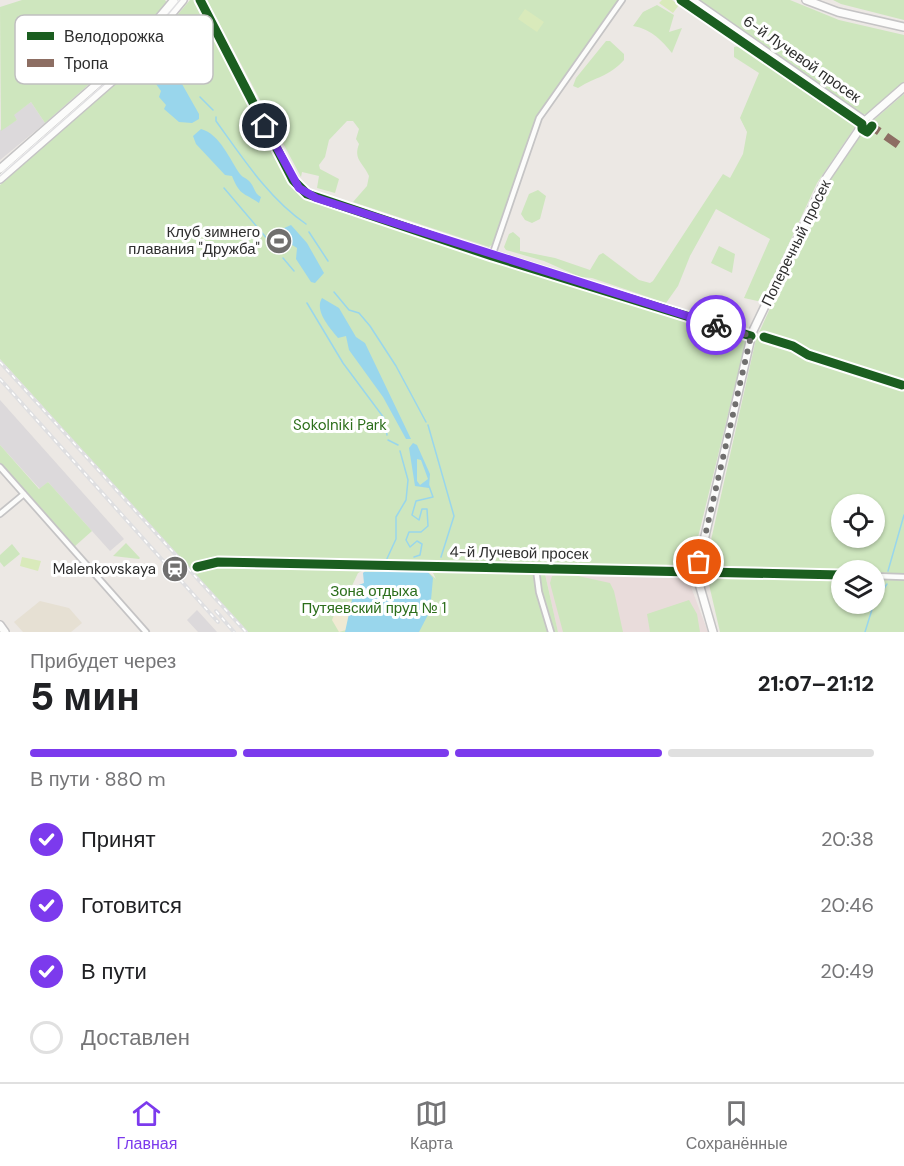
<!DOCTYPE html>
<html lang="ru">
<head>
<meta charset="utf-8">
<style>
	body { margin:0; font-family:"DM Sans",sans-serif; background:#f2f2f2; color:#202124; height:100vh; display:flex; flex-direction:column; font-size:22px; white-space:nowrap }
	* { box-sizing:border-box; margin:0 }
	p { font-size:20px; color:#757577 }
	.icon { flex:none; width:33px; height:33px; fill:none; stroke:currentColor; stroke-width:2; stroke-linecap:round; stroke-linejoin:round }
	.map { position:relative; height:632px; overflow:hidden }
	.panel { display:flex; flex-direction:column; background:#fff; flex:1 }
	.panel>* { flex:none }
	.controls { position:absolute; left:831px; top:494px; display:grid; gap:12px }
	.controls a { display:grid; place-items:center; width:54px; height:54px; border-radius:50%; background:#fff; box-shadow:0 2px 4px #0004; font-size:30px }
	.pin { position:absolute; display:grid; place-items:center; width:51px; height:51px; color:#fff; margin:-26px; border:3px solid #fff; border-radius:50%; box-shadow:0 2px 6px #0007 }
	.courier { position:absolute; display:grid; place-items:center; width:60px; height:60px; margin:-30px; border:4px solid #7c3aed; border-radius:50%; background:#fff; color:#222; box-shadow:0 2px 8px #0007 }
	.overview em { font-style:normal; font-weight:800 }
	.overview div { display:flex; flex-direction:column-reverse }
	.overview { display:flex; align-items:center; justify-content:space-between; height:102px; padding:0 30px }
	h1 { font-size:39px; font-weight:800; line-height:45px }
	.bar { display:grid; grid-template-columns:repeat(4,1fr); gap:9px 6px; align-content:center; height:72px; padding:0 30px }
	.bar i { height:8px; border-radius:4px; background:#e0e0e0 }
	.bar .selected { background:#7c3aed }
	.bar p { grid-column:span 4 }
	ol { padding:0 30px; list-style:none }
	li { display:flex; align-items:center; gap:18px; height:66px }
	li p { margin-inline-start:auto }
	li .icon { padding:6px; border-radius:50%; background:#7c3aed; color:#fff; stroke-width:4 }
	li:last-child { color:#757577 }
	li i { width:33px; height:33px; border:3px solid #e0e0e0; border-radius:50% }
	.menu { display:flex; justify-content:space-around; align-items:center; height:84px; border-top:2px solid #e0e0e0; background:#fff; font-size:16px; color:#757577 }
	.menu a { display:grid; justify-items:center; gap:3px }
	.menu .selected { color:#7c3aed }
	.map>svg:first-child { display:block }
	.industrial { fill:#dcd9db }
	.education { fill:#e6e0d3 }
	.medical { fill:#e9dcdb }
	.green { fill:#cee6be; fill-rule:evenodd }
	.sand { fill:#f0ead3 }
	.pitch { fill:#d9eabb }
	.water { fill:#99d6ec; fill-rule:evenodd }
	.pier { fill:#ece8e4 }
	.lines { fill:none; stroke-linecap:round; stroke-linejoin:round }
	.stream { stroke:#99d6ec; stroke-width:1.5 }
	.street-casing { stroke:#c5c4c5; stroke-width:8 }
	.secondary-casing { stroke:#c5c4c5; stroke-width:10 }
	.street { stroke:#fcfcfb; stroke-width:4.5 }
	.secondary { stroke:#fcfcfb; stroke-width:7 }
	.tram { stroke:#dfdfe1; stroke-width:1.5 }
	.rail-casing { stroke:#dfdfe1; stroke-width:4 }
	.rail { stroke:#fff; stroke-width:1.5; stroke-dasharray:4.5; stroke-linecap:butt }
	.quiet { stroke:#8d6e63; stroke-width:8; stroke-dasharray:15 8; stroke-linecap:butt }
	.cycleway-casing { stroke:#fff; stroke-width:13 }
	.cycleway { stroke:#1b5e20; stroke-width:9 }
	.done { stroke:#706f6e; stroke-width:6; stroke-dasharray:0 10.8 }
	.route { stroke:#7c3aed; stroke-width:8 }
	.labels { text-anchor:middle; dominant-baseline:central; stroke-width:6; stroke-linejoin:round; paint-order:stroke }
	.street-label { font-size:15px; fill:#2e2e2e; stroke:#fff }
	.poi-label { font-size:15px; fill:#2e2e2e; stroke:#fff; text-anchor:end }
	.park-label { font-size:15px; fill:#2c6e1b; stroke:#fff }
	.key { fill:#fff; stroke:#c0c0c0; stroke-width:1.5 }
	.key-label { font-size:16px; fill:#2e2e2e }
</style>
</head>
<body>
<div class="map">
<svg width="904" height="632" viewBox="0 0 904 632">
	<rect width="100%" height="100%" fill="#ece8e4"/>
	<path class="industrial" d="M31,102L45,123L0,160V130L17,120L13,115Z
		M0,400L124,539L110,551L48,482L40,489L0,445Z
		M197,610L217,632H198L187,620Z"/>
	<path class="education" d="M40,601L69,608L82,623L71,632H23L14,622Z"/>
	<path class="medical" d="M545,574L692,576L691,587L708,632H558Z"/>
	<path class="green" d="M22,0H165L167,3L120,57L45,123L31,102L14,115L17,120L1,131L0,7Z
		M190,0H196L294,186L308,198L747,337L691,566L692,576L569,574L610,583L614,591L623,632H563L550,583L552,576L565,574H545L558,632H247L0,359V185L135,65Z
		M207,0H618L537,116L493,244L489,247L353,202L367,186L369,176C363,162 353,160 359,144L356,139L359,129L353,121H347L329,140L325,157L319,165L320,169L339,179L335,193L317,188L319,176L302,172L301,177Z
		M696,0H790L839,20L904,35V82L869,114H860Z
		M833,0H904V20L841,4Z
		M657,5L674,15L669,32L682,28L672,53C663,42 652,29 633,26L643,12Z
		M606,41H610L624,54V60C607,78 597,76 578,88L573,86L576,78Z
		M739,46L749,52L751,50L854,121L855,127L817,183L762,302L744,298L770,239L716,209L690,256L678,286L666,303L592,278L580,277L544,261L506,250L504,247L509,234L513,232L520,238V251L555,258L590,270L599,255L603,253L639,280L650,283L653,281L723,174L730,178L743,154L747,132L740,118L759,73L734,57V47Z
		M904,94V632H720L705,567L756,339L826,187L861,131ZM842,504H874V537H842ZM842,570H874V603H842Z
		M538,190L546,196L540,219L532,223L525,220L521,214L529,194Z
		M719,246L735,254L732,273L711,263Z
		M0,445L39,489L48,482L92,531L74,547L0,464Z
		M126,543L140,558L139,559L113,556Z
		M12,544L20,554L4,567L0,562V555Z
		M689,600L697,614L700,632H650L647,614Z"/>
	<path class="sand" d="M349,601L353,602L346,630L339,632L332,620L335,612Z"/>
	<path class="pitch" d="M662,0H672L679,5L673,13L659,3Z
		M525,9L544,22L537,32L518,19Z
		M22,557L41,561L38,571L20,566Z"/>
	<path class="water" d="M167,36L172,38L182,84L199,114V119L192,123L179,122L164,109L166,105L159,97L161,91L144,67Z
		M201,129C220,134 230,160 240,174C243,178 247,178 250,182C255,188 254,193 261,197L259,203C243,192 240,196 232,176L225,175L196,144L193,136Z
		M291,225L307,243L324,273L315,283L311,282L296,259L297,248L278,236L282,229Z
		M322,298L339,308L356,337L365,343L411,439H406L383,397L349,350L346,336L338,338C330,328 314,311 322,298Z
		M413,443L417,445L430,474L429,488L415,486L409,448ZM417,459L421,460L428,479L420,485L417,481Z
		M394,571H427L433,578L430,611L419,632H345L355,586L363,572Z"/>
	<path class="pier" d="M364,570H427L433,573L436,579L427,571H365L363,573L364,583L351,588L358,573Z"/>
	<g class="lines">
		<path class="stream" d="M200,97L213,110
			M216,117V121C242,157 269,199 306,224
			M224,188L275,248
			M309,232L328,261
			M283,258L294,271
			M334,292L349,310L359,313L370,326L396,366L426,422
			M307,303L343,363L384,418L387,435
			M428,425L454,516L441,557
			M388,440L398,445
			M414,557L420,555L422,544L417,541L410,547L406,540L409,532H421L428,526L427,509H422L419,520L412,515L416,501L433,497L429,486
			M385,563L396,539V517L406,500L408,480L400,451
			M888,571L904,515
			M875,602L887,584
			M865,632L874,603"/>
		<defs>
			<path id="street" d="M492,256L539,118L622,0
				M0,467L146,632
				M0,514L24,494
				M197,567L218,562L842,575
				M536,569L539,592L551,632
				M874,576L904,577"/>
			<path id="secondary" d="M200,0L293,180L307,194L492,256L751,336
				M692,0L865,121
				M806,0L838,12L904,27
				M0,169L120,64L174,0
				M0,179L125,70L183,0
				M0,625L5,632
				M713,632L698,580L699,562L752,333L827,177L865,121L904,87"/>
		</defs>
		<use href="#street" class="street-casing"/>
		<use href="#secondary" class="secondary-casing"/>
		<use href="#street" class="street"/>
		<use href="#secondary" class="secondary"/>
		<path class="tram" d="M0,176L123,68L180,0"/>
		<defs>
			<path id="rail" d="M0,362L246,632
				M0,379L218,622
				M216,611L234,632"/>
		</defs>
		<use href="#rail" class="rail-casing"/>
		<use href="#rail" class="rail"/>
		<path class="quiet" d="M867,123L904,149"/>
		<defs>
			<path id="cycleway" d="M200,0L293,180L307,194L492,256L751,336
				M681,0L862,124V129L867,132L872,126
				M764,337L793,346L808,355L902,385
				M197,567L218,562L842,575"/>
		</defs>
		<use href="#cycleway" class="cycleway-casing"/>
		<use href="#cycleway" class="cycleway"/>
	</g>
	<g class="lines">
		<path class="done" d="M699,562L751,336L716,325"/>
		<path class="route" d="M265,126L299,188L316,198L716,325"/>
	</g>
	<defs>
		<symbol id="stadium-disc" viewBox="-11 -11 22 22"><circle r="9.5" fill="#706f6e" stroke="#fff"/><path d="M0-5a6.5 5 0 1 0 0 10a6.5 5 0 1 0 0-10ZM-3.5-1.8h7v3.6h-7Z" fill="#fff"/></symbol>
		<symbol id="station-disc" viewBox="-11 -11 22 22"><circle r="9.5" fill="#706f6e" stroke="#fff"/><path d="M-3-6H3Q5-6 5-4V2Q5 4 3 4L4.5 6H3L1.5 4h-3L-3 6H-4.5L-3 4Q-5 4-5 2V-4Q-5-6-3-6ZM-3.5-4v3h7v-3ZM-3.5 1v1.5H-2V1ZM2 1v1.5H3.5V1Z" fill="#fff"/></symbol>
	</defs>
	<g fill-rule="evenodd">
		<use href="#stadium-disc" x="264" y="226" width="30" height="30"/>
		<use href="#station-disc" x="160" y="554" width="30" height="30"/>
	</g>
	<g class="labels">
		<g class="street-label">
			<text transform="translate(802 59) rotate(35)">6-й Лучевой просек</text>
			<text transform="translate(796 243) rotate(-64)">Поперечный просек</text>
			<text transform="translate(519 553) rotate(1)">4-й Лучевой просек</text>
		</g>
		<g class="poi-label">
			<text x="260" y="232">Клуб зимнего<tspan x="260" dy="17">плавания "Дружба"</tspan></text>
			<text x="156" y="569">Malenkovskaya</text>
		</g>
		<g class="park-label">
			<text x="340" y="425">Sokolniki Park</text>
			<text x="374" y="591">Зона отдыха<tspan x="374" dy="17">Путяевский пруд № 1</tspan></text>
		</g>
	</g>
	<rect x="15" y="15" width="198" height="69" rx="9" class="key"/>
	<rect x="27" y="32" width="27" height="8" fill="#1b5e20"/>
	<rect x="27" y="59" width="27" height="8" fill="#8d6e63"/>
	<g class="key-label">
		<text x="64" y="42">Велодорожка</text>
		<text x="64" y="69">Тропа</text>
	</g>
</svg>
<div class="controls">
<a><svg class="icon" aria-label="locate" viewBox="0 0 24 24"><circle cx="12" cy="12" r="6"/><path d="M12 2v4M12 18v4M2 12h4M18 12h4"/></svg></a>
<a><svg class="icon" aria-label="layers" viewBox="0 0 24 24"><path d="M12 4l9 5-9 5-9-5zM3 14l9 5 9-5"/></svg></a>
</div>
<div class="pin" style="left:699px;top:562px;background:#ea580c"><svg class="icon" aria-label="bag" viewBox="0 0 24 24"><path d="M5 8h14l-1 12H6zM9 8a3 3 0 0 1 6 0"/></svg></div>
<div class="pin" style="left:265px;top:126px;background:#1f2937"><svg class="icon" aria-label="home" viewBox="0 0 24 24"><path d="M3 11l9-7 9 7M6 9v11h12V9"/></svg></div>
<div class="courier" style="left:716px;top:325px"><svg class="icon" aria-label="bike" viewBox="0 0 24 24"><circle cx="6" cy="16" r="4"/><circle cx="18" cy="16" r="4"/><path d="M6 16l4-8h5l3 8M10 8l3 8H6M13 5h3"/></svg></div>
</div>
<section class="panel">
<div class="overview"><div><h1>5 мин</h1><p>Прибудет через</p></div><em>21:07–21:12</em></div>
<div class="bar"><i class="selected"></i><i class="selected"></i><i class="selected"></i><i></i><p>В пути · 880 m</p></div>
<ol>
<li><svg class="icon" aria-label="check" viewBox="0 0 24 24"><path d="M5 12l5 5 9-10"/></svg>Принят<p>20:38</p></li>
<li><svg class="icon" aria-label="check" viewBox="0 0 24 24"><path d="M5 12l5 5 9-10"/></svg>Готовится<p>20:46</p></li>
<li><svg class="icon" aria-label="check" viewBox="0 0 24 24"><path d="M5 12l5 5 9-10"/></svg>В пути<p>20:49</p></li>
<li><i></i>Доставлен</li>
</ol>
</section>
<nav class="menu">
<a class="selected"><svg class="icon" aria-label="home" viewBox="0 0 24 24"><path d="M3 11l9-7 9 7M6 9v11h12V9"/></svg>Главная</a>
<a><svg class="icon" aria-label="map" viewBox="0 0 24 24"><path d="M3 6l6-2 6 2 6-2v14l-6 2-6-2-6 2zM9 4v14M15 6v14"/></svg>Карта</a>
<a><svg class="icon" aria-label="saved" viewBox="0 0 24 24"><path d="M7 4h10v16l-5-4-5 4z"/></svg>Сохранённые</a>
</nav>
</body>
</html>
